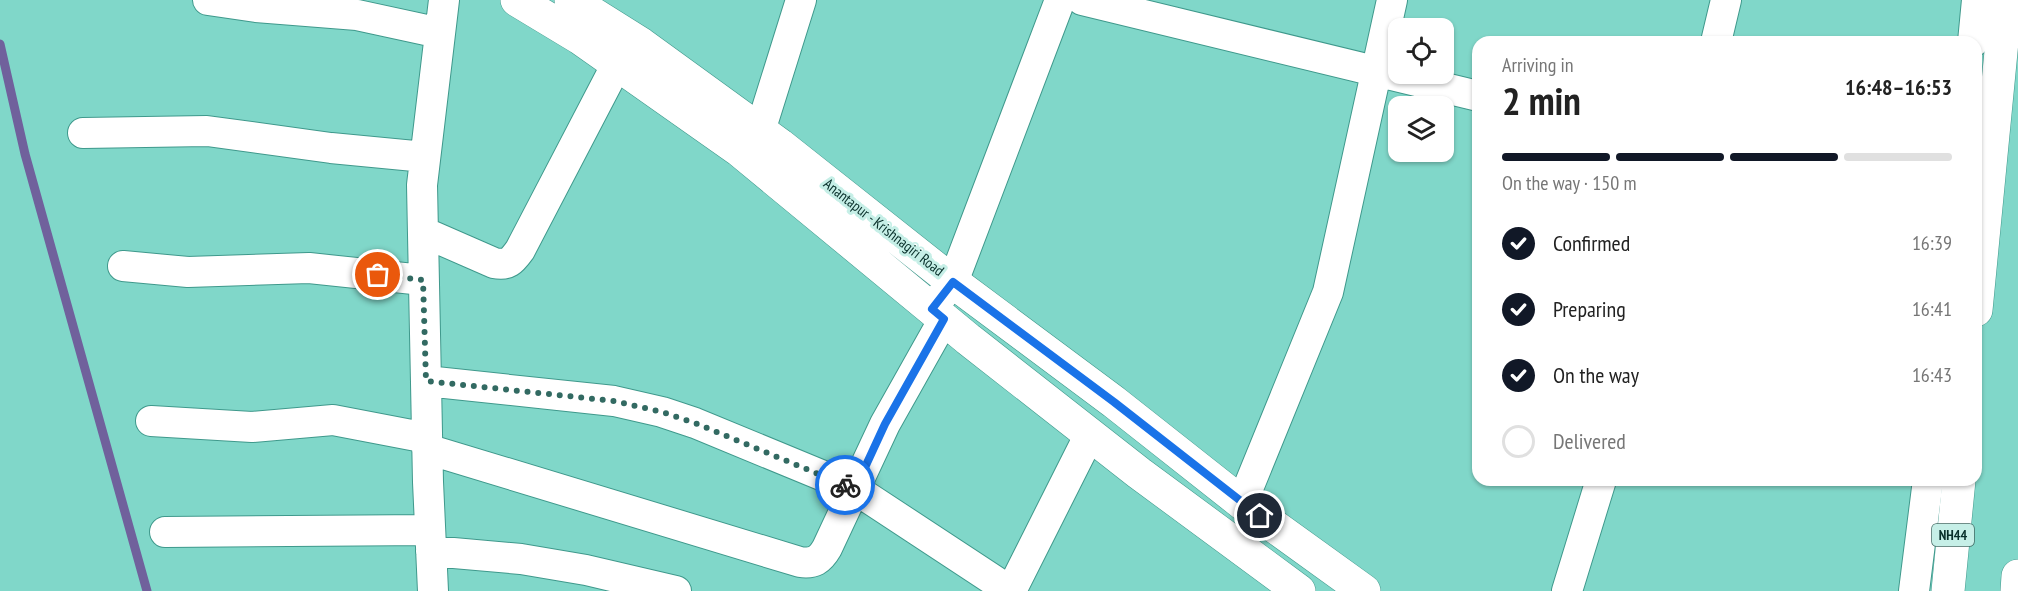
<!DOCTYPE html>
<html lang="en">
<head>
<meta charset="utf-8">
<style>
	body { margin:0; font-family:"PT Sans Narrow",sans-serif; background:#f2f2f2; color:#222; height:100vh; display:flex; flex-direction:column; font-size:22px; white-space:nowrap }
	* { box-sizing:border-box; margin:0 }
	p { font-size:20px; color:#767676 }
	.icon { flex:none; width:33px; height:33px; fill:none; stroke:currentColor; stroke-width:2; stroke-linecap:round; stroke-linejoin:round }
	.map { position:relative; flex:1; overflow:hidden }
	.sheet { position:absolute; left:1472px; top:36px; width:510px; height:450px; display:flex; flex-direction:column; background:#fff; border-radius:18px; box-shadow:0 2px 4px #0004 }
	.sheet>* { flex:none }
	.tools { position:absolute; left:1388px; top:18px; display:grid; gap:12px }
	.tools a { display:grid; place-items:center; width:66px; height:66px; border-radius:12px; background:#fff; box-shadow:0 2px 4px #0004; font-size:30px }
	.pin { position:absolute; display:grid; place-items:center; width:51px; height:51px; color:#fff; margin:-26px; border:3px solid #fff; border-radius:50%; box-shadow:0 2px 6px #0007 }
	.courier { position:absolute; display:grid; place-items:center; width:60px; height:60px; margin:-30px; border:4px solid #1a73e8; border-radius:50%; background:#fff; color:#222; box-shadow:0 2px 8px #0007 }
	.overview em { font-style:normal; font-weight:700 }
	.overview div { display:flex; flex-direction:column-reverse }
	.overview { display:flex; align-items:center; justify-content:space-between; height:102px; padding:0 30px }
	h1 { font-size:39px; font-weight:700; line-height:45px }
	.bar { display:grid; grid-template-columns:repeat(4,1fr); gap:9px 6px; align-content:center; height:72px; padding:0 30px }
	.bar i { height:8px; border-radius:4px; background:#e0e0e0 }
	.bar .on { background:#111827 }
	.bar p { grid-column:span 4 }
	ol { padding:0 30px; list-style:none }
	li { display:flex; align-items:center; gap:18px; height:66px }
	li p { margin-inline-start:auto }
	li .icon { padding:6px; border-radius:50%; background:#111827; color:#fff; stroke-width:4 }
	li:last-child { color:#767676 }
	li i { width:33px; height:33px; border:3px solid #e0e0e0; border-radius:50% }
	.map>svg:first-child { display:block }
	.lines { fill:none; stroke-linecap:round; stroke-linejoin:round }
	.stream { stroke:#70619c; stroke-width:9 }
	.minor-casing { stroke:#3f998c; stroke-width:32 }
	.highway-casing { stroke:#3f998c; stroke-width:34 }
	.minor { stroke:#fff; stroke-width:30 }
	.highway { stroke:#fff; stroke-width:33 }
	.done { stroke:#326a62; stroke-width:6; stroke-dasharray:0 10.8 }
	.route { stroke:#1a73e8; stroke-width:8 }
	.labels { text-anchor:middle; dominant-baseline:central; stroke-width:6; stroke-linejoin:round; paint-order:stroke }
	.shield { fill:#c6efe7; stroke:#416963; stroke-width:1.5 }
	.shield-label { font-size:14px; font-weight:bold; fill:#082f2a }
	.street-label { font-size:15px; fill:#082f2a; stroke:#c6efe7 }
</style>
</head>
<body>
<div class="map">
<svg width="2018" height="591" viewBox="0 0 2018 591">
	<rect width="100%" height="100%" fill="#80d7c9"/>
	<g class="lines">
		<path class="stream" d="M0,44L25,154L147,591"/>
		<defs>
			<path id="minor" d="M208,0L256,7L357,15L440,33
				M1082,0L1478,96
				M1716,42L1726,0
				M1973,42L1977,0
				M760,131L801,0
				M83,133L207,131L331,148L425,157
				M423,232L494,263C508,266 512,261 520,250L617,64
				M123,266L188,272L309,268L423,280
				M931,309L953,282L1060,0
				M426,381L614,401L662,412L695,423L855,489L1010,591
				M151,421L252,427L333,420L427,438
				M427,449L800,562C814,564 820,560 827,548L885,424L944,319
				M1242,503L1328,292L1392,0
				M165,532L430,530
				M431,551L521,559L586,570L676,591
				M433,591L428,482L422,185L444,0
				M1011,591L1090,434
				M1567,591L1601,480
				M1914,591L1928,480"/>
			<path id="highway" d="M517,0L580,38L739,150L968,339L1139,473L1299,591
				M571,0L641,44L780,145L953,282L1114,402L1242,503L1364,591
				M1976,310L2006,0
				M1948,591L1959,480
				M2017,591L2018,576"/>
		</defs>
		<use href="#minor" class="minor-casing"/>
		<use href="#highway" class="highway-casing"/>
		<use href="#minor" class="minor"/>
		<use href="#highway" class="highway"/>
	</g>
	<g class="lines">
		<path class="done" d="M378,275L423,280L426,381L614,401L662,412L695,423L845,485"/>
		<path class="route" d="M845,485L855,489L885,424L944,319L932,309L953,282L1114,402L1260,516"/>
	</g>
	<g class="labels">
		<rect class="shield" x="1932" y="524" width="42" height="22" rx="4.5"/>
		<g class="shield-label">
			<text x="1953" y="535">NH44</text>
		</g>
		<g class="street-label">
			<text transform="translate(884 227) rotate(38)">Anantapur - Krishnagiri Road</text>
		</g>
	</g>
</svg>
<div class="tools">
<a><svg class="icon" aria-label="locate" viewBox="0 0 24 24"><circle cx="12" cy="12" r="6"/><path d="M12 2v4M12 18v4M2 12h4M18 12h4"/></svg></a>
<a><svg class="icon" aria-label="layers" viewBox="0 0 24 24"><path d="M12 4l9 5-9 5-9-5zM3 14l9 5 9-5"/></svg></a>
</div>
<div class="pin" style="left:378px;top:275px;background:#ea580c"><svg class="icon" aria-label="bag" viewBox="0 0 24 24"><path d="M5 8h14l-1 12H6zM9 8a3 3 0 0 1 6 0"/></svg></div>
<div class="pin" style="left:1260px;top:516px;background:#1f2937"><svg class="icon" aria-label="home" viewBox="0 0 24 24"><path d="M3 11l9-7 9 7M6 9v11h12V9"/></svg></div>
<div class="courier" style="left:845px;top:485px"><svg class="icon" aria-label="bike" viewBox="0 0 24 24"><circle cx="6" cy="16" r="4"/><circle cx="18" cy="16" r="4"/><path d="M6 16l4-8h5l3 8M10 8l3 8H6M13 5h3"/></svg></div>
<section class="sheet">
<div class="overview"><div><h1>2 min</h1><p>Arriving in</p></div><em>16:48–16:53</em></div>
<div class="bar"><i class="on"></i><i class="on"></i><i class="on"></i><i></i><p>On the way · 150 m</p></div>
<ol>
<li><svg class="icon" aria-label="check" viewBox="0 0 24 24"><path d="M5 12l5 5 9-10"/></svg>Confirmed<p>16:39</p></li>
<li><svg class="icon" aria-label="check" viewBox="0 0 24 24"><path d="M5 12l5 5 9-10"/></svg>Preparing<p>16:41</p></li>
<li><svg class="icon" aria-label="check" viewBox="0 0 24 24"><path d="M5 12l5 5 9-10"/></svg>On the way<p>16:43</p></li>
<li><i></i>Delivered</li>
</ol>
</section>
</div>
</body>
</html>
